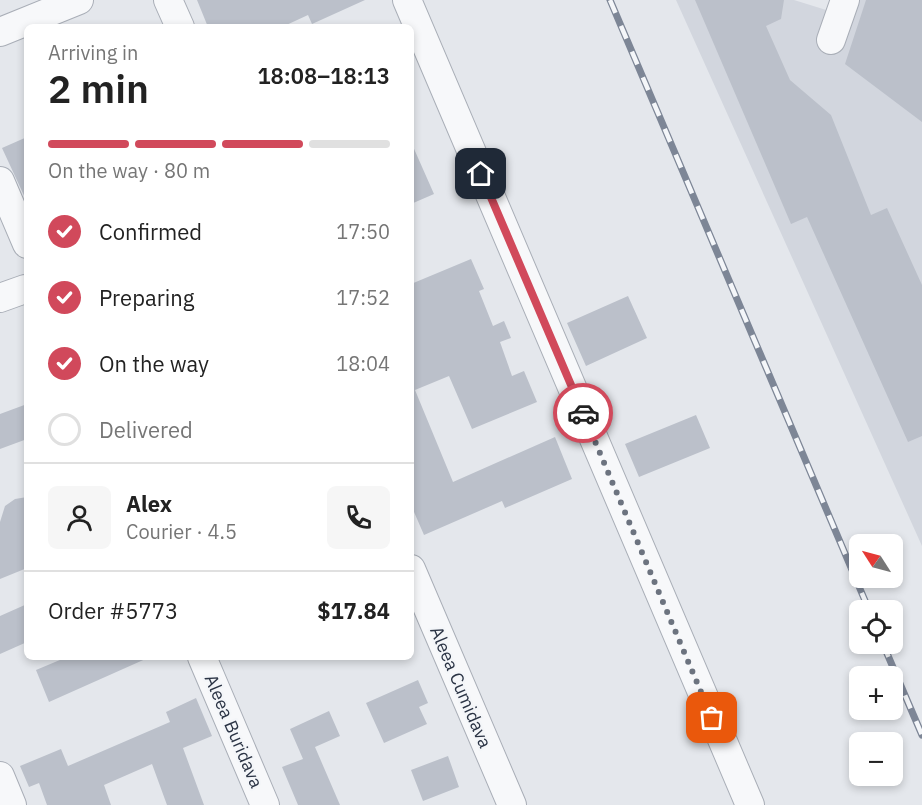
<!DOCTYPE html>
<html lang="en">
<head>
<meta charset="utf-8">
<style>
	body { margin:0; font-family:"IBM Plex Sans",sans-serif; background:#f6f6f6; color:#222; height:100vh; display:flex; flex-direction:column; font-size:22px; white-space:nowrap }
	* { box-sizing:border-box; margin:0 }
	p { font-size:20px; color:#767676 }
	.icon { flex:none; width:33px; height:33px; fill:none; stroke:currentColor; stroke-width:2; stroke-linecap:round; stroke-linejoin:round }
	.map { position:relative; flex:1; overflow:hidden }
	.drawer { position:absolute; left:24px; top:24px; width:390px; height:636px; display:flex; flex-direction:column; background:#fff; border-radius:9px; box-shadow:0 3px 9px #0003 }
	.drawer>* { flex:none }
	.needle { width:39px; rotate:306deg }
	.controls { position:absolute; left:849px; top:534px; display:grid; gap:12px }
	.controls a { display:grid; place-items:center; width:54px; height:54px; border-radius:9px; background:#fff; box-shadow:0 3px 9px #0003; font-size:30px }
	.pin { position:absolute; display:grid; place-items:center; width:51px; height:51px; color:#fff; margin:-26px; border-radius:12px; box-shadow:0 3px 9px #0006 }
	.courier { position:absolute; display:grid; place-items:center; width:60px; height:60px; margin:-30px; border:4px solid #d1495b; border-radius:50%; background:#fff; color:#222; box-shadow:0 2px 8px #0007 }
	.summary em { font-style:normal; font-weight:600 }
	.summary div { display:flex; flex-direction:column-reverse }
	.summary { display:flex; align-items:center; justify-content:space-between; height:102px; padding:0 24px }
	h1 { font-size:39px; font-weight:600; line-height:45px }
	.bar { display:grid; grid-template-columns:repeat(4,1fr); gap:9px 6px; align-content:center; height:72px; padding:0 24px }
	.bar i { height:8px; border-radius:4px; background:#e0e0e0 }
	.bar .selected { background:#d1495b }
	.bar p { grid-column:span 4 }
	.line { display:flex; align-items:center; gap:15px; padding:0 24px; border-top:2px solid #e0e0e0 }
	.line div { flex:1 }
	.round { display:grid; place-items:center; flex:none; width:63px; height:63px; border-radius:9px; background:#f6f6f6 }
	ol { padding:0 24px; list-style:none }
	li { display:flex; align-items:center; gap:18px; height:66px }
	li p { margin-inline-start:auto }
	li .icon { padding:6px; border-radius:50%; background:#d1495b; color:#fff; stroke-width:4 }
	li:last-child { color:#767676 }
	li i { width:33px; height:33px; border:3px solid #e0e0e0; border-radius:50% }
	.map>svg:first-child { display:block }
	.built { fill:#d2d6de }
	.building { fill:#bbc0ca }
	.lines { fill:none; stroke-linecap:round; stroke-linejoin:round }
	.minor-casing { stroke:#a9aeb7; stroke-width:30 }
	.minor { stroke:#f7f8fa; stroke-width:28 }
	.rail-casing { stroke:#7d8696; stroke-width:7 }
	.rail { stroke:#f4f6f9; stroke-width:4.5; stroke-dasharray:14; stroke-linecap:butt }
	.done { stroke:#6c737f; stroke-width:6; stroke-dasharray:0 10.8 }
	.route { stroke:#d1495b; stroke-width:8 }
	.labels { text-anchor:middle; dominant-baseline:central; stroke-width:4.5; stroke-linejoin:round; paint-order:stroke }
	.street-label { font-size:18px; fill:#2b3445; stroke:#f4f6f9 }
</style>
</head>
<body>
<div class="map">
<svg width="922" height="805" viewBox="0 0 922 805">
	<rect width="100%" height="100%" fill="#e4e7ec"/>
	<path class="built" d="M676,0H794L852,18L859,0H922V546Z"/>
	<path class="building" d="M197,0H365L312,24L308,15L282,27H208Z
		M695,0H784L781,19L766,26L790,80L831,115L871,215L887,208L922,285V436L908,442L807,217L791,224Z
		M866,0H922V122L845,64Z
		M27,137V202L2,148Z
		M411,142L434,194L411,204Z
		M471,259L484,289L479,291L493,326L504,321L511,338L500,342L512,376L524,371L537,402L472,429L449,376L415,390L453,482L555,437L572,479L505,508L502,501L424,535L411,505V284Z
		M628,296L647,338L586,366L567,323Z
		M27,404V439L0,449V414Z
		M696,415L710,448L639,477L625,444Z
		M27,497V568L0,579V522L5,506L15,499Z
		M27,604V642L0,654V616Z
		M67,657H150L49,702L36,670Z
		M418,680L428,703L419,707L427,724L384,743L366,703Z
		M196,698L212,736L183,748L204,805H167L152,764L104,785L111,805H47L39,783L29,787L20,766L61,749L68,766L170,722L166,712Z
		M329,711L340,736L315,747L340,805H298L282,767L303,759L290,729Z
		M448,756L459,787L423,801L411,770Z"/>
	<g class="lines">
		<defs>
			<path id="minor" d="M168,0L180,27
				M407,0L750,805
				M0,32L79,0
				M831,40L845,0
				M0,181L27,244
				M0,298L25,289
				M411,569L512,805
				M202,657L265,805
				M0,776L12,805"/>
		</defs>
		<use href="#minor" class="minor-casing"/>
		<use href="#minor" class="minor"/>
		<defs>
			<path id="rail" d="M610,0L869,610
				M883,644L922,735"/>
		</defs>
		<use href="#rail" class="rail-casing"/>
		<use href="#rail" class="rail"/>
	</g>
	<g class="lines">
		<path class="done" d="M583,413L712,718"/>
		<path class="route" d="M481,174L583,413"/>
	</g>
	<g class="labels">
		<g class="street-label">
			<text transform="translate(461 687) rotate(67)">Aleea Cumidava</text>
			<text transform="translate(234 731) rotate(67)">Aleea Buridava</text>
		</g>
	</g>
</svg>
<div class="controls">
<a><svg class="needle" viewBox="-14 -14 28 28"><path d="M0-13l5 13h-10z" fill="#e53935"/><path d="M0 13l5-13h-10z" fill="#767676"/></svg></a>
<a><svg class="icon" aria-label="locate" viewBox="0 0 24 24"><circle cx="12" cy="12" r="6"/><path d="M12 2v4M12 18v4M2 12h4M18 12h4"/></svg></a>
<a>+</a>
<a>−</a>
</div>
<div class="pin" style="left:712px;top:718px;background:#ea580c"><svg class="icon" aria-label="bag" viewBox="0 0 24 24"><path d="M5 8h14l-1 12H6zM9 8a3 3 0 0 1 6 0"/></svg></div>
<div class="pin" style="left:481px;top:174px;background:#1f2937"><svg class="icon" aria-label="home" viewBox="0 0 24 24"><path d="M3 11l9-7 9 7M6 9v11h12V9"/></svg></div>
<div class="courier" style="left:583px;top:413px"><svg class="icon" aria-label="car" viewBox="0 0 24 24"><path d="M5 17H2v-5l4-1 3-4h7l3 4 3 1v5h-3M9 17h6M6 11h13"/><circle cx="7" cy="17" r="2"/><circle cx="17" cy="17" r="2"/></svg></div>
<section class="drawer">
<div class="summary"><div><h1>2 min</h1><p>Arriving in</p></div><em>18:08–18:13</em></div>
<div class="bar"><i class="selected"></i><i class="selected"></i><i class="selected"></i><i></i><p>On the way · 80 m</p></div>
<ol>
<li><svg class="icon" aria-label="check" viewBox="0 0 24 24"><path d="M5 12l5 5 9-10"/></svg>Confirmed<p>17:50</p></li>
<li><svg class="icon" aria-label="check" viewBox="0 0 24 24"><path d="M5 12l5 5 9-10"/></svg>Preparing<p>17:52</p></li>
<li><svg class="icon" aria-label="check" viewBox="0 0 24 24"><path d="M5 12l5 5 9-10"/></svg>On the way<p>18:04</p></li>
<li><i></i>Delivered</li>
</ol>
<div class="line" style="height:108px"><a class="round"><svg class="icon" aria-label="person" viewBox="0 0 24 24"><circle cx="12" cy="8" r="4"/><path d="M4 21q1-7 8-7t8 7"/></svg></a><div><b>Alex</b><p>Courier · 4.5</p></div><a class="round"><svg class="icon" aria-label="phone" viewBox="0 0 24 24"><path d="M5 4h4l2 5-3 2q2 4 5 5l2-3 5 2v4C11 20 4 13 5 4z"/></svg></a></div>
<div class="line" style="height:78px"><div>Order #5773</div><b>$17.84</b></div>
</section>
</div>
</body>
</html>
